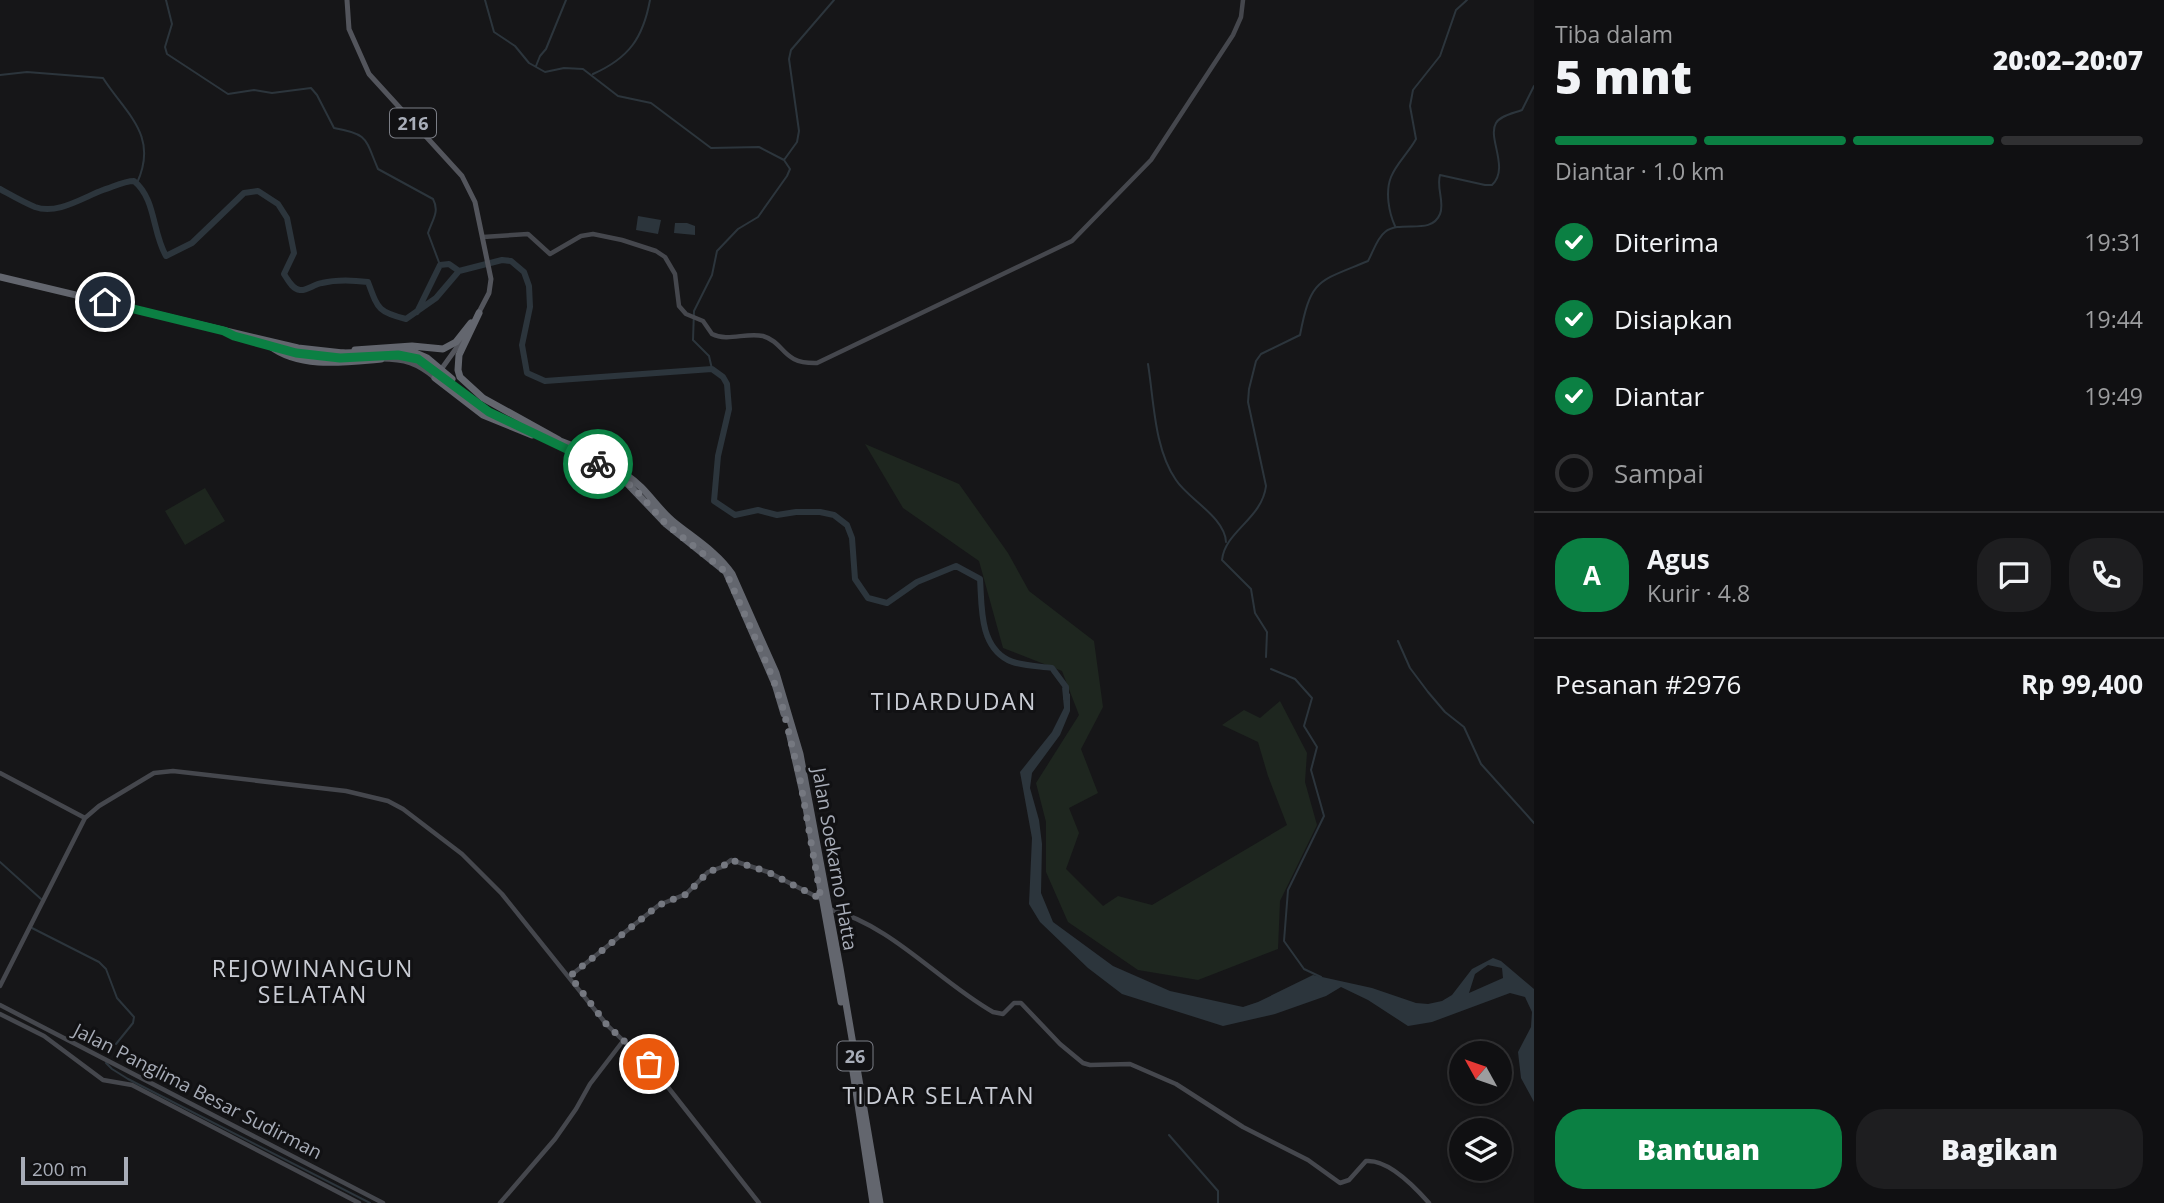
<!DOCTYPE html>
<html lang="id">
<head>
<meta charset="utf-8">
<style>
	body { margin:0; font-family:"Open Sans",sans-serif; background:#1e1e20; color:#f1f3f6; height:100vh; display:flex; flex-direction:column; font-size:26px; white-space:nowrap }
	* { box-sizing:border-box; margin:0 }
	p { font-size:23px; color:#9c9d9f }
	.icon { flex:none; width:38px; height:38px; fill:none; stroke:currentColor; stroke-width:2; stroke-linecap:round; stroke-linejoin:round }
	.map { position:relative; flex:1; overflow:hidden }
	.sheet { display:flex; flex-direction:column; background:#101012; width:630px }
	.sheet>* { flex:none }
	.needle { width:46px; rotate:310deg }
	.fabs { position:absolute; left:1449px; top:1041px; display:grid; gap:14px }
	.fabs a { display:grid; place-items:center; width:63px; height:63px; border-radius:50%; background:#101012; box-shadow:0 4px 10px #0003,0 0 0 2px #303032; font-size:35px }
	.scale { position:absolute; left:21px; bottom:18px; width:107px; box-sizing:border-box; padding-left:7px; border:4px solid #a8adb8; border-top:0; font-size:19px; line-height:24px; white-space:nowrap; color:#a8adb8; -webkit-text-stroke:5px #111113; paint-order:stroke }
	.pin { position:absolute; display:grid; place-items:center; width:60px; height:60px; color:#fff; margin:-30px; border:4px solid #fff; border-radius:50%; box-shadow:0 2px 7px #0007 }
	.courier { position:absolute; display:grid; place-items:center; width:70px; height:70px; margin:-35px; border:5px solid #0b8043; border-radius:50%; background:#fff; color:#222; box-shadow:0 2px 9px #0007 }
	.headline em { font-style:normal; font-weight:800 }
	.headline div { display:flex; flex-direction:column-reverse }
	.headline { display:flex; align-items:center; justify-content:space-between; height:119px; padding:0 21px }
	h1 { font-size:46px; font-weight:800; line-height:52px }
	.bar { display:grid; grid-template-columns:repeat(4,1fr); gap:10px 7px; align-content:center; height:84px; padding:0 21px }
	.bar i { height:9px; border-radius:5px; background:#303032 }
	.bar .selected { background:#0b8043 }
	.bar p { grid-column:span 4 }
	.line { display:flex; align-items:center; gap:18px; padding:0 21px; border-top:2px solid #303032 }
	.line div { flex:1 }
	.round { display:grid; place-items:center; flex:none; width:74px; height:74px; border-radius:28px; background:#1e1e20 }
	ol { padding:0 21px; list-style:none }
	li { display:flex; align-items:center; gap:21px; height:77px }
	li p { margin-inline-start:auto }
	li .icon { padding:7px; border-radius:50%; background:#0b8043; color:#fff; stroke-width:4 }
	li:last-child { color:#9c9d9f }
	li i { width:38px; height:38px; border:4px solid #303032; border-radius:50% }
	.action { display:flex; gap:14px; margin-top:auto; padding:14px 21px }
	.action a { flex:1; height:80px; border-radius:28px; background:#0b8043; color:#fff; font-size:28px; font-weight:800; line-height:80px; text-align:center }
	.action a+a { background:#1e1e20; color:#f1f3f6 }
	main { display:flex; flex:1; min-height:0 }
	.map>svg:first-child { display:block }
	.green { fill:#1e261f }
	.water { fill:#2c353c; fill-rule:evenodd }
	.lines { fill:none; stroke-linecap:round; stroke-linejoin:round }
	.stream { stroke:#2c353c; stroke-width:2 }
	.river { stroke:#2c353c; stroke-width:6 }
	.secondary { stroke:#45474d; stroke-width:4.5 }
	.primary { stroke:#53555c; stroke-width:5 }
	.highway { stroke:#63666e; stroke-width:7 }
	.highway-bridge { stroke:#63666e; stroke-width:7 }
	.done { stroke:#757880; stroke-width:7; stroke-dasharray:0 12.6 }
	.route { stroke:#0b8043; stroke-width:9 }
	.labels { text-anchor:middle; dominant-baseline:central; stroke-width:6; stroke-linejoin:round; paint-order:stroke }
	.shield { fill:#111113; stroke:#7b7e86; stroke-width:2 }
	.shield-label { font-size:18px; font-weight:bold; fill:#a8adb8 }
	.street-label { font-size:19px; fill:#a8adb8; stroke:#111113 }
	.quarter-label { font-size:23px; letter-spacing:2px; fill:#c9ccd4; stroke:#111113 }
</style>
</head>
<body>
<main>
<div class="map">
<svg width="1534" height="1203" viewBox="0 0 1534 1203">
	<rect width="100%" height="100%" fill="#161618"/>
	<path class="green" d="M865,444L959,484L1008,553L1029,591L1094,641L1103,707L1081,749L1098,793L1069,808L1079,833L1066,869L1103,906L1118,896L1152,905L1287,825L1268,776L1258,742L1222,725L1244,710L1260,718L1280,701L1307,753L1305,782L1317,825L1280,901L1278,949L1198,980L1138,970L1068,922L1046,872V822L1036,783L1079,715L1062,671L1003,648L979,561L903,508Z
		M205,488L225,521L185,545L165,511Z"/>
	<path class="water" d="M638,216L661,220L658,234L636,230Z
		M675,223H687L695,226V235L674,233Z
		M1062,687L1070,694V711L1060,735L1032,773L1030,788L1039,820L1042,844L1041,893L1053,922L1113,966L1170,991L1243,1007L1258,1002L1313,975L1372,988L1416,1003L1428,1004L1442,1001L1452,995L1472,969L1493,958L1501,961L1534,989V1102L1521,1078L1518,1052L1531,1027L1532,1012L1525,997L1510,993L1432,1022L1408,1026L1368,1000L1341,987L1326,996L1275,1014L1223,1026L1122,994L1088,968L1040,922L1029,904L1032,838L1020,772L1052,732L1064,708ZM1488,965L1502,968L1503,978L1469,993L1475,974Z"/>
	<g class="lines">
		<path class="stream" d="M166,0L172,24L165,47L167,54L228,94L254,90L272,93L311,88L317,95L334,128C369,134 365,139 378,169L433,199C440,212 432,220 428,233L440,265
			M485,0L494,32L515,46L529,63L545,72L564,68L583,69L618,96L651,103L711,148L759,147L784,160L790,169L787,176L758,217L738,229L717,251L712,275L694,311L693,340L709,356L712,369
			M536,66L540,56L546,49L566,0
			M593,74C629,58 643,38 650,0
			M0,75L27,72L103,78C126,114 159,135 137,183
			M784,160L797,142L799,131L789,59L791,50L834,0
			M1395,226C1389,213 1385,192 1391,177C1396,164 1409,152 1416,139L1410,106L1413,90L1440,56L1456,10L1467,0
			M1148,364C1154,401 1154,448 1176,480C1188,499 1225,517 1226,542
			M1398,641L1410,668L1428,692L1445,712L1464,727L1481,764L1534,823
			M1266,657L1267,632L1255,613L1251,589L1222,560C1225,531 1262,519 1266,486L1248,402L1249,389L1256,361L1261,354L1300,335C1311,278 1318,282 1368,261C1373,252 1377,238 1385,232C1401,219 1431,236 1440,214C1445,202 1436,188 1440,175L1485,185H1492C1510,168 1487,138 1496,123C1501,115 1515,113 1522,110L1534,86
			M1271,669L1295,679L1312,698L1304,726L1317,747L1311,770L1324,816L1288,890L1284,941L1304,969L1321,977
			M0,862L41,899
			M32,928L99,962L106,969L117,998L134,1017L133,1023L116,1044
			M106,1063L112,1069L128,1079L370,1203
			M1169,1135L1218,1191V1203"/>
		<path class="river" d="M0,189C11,195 23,202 35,207C57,215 82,198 103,190C113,187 124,181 134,181C156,199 152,232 166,256L192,243L244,193L258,191L278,204L287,218L294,253L284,274C288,280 292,289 300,290C307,291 314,284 322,283C338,279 352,280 368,282C378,309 378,312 406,319L436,298L459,271L502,260L511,261L524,272L529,286L530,307L522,345L527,373L545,381L712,369L723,377L727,384L729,409L718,456L714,501L735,515L758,510L777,515L796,512H820L834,515L847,525L852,538L855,579L868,598L887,603L917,582L956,566L980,579C982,606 979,645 1008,660C1019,666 1039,666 1052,668L1066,687V698
			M417,312L440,265L449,264L459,271"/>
		<path class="secondary" d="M483,237L528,234L550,254L581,236L593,234L622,240L656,251L665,257L675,274L679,306L686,314L703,321L712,334C728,342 746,332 763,336C786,343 781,364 817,363L1072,241L1151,160L1233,35L1241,17L1243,0
			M0,773L85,818
			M829,909C893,926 937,980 993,1012L1003,1014L1014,1003H1021L1060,1044L1083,1063L1090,1065L1130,1064L1176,1084L1243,1127L1308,1160L1340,1183L1349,1180L1366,1161C1388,1159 1415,1187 1429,1203
			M570,976L659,905L686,894L708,872L722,867L731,860L768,872L821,899
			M0,986L85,818L99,806L154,773L173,771L346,791L388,801L403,809L462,854L502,894L607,1025L656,1072L759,1203
			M0,1005L383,1203
			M0,1014L44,1036L103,1080L132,1085L359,1203
			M500,1203L555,1139L576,1109L590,1084L623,1041"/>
		<path class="primary" d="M347,0L349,29L369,74L462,176L475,202L491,279L489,293L477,316
			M381,359C405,359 417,363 435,378L465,336"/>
		<path class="highway" d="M0,277L298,348L343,353
			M479,313L459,355L458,370L460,377L483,398L559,440
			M270,346C300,369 346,362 381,359
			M277,348L296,353L340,357
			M355,350L412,346L443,349L456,342L471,323
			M435,378L483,415L532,435
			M555,439C585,450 618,465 641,487C653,499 662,513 675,523C695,539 718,553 732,574L776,673L800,754L840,968L880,1203
			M587,458L622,478L666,524L726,572L775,684L784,714
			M789,732L805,802L841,1002
			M852,1065L873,1203"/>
		<path class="highway-bridge" d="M343,353L411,351L427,358L452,379
			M340,357L398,355L418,359L489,412L554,442"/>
	</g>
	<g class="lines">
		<path class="done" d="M598,464L633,487L666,524L726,572L772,676L783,708L800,779L821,899L768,872L731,860L722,867L708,872L687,894L659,905L570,976L607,1025L649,1064"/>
		<path class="route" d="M105,302L224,331L234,336L296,353L340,358L398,355L418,359L489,412L598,464"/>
	</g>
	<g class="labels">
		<g class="shield">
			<rect x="390" y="108.5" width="46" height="29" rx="5"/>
			<rect x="837.5" y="1041.5" width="35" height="29" rx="5"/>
		</g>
		<g class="shield-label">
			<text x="413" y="123">216</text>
			<text x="855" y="1056">26</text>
		</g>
		<g class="street-label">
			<text transform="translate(835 859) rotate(80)">Jalan Soekarno Hatta</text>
			<text transform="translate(198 1091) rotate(27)">Jalan Panglima Besar Sudirman</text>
		</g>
		<g class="quarter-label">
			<text x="954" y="701">TIDARDUDAN</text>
			<text x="313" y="968">REJOWINANGUN<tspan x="313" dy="26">SELATAN</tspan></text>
			<text x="939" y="1095">TIDAR SELATAN</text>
		</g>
	</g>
</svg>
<div class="fabs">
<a><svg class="needle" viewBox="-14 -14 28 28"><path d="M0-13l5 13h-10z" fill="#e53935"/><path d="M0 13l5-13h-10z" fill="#9c9d9f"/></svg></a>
<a><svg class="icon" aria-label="layers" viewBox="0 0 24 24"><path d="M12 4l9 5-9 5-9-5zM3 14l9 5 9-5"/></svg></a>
</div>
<div class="scale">200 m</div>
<div class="pin" style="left:649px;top:1064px;background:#ea580c"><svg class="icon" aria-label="bag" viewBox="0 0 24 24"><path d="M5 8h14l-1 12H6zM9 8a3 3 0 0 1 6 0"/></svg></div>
<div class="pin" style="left:105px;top:302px;background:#1f2937"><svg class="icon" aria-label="home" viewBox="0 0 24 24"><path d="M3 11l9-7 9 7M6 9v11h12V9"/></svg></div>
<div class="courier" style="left:598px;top:464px"><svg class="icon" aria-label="bike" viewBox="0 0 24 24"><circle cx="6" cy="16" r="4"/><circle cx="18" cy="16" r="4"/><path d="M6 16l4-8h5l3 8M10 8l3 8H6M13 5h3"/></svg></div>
</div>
<section class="sheet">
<div class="headline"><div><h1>5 mnt</h1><p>Tiba dalam</p></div><em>20:02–20:07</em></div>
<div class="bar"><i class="selected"></i><i class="selected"></i><i class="selected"></i><i></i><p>Diantar · 1.0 km</p></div>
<ol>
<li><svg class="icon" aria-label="check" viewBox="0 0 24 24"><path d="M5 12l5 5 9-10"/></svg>Diterima<p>19:31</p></li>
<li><svg class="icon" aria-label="check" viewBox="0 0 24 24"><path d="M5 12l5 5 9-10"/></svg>Disiapkan<p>19:44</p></li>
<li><svg class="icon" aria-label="check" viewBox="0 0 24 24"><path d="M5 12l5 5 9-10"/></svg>Diantar<p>19:49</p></li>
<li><i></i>Sampai</li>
</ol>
<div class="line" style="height:126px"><b class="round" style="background:#0b8043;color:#fff">A</b><div><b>Agus</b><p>Kurir · 4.8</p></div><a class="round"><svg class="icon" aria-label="chat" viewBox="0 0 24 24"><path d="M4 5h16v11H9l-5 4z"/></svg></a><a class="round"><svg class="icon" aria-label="phone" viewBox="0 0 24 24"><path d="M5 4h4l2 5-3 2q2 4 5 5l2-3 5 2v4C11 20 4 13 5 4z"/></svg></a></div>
<div class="line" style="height:91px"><div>Pesanan #2976</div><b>Rp 99,400</b></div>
<div class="action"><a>Bantuan</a><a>Bagikan</a></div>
</section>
</main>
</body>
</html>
